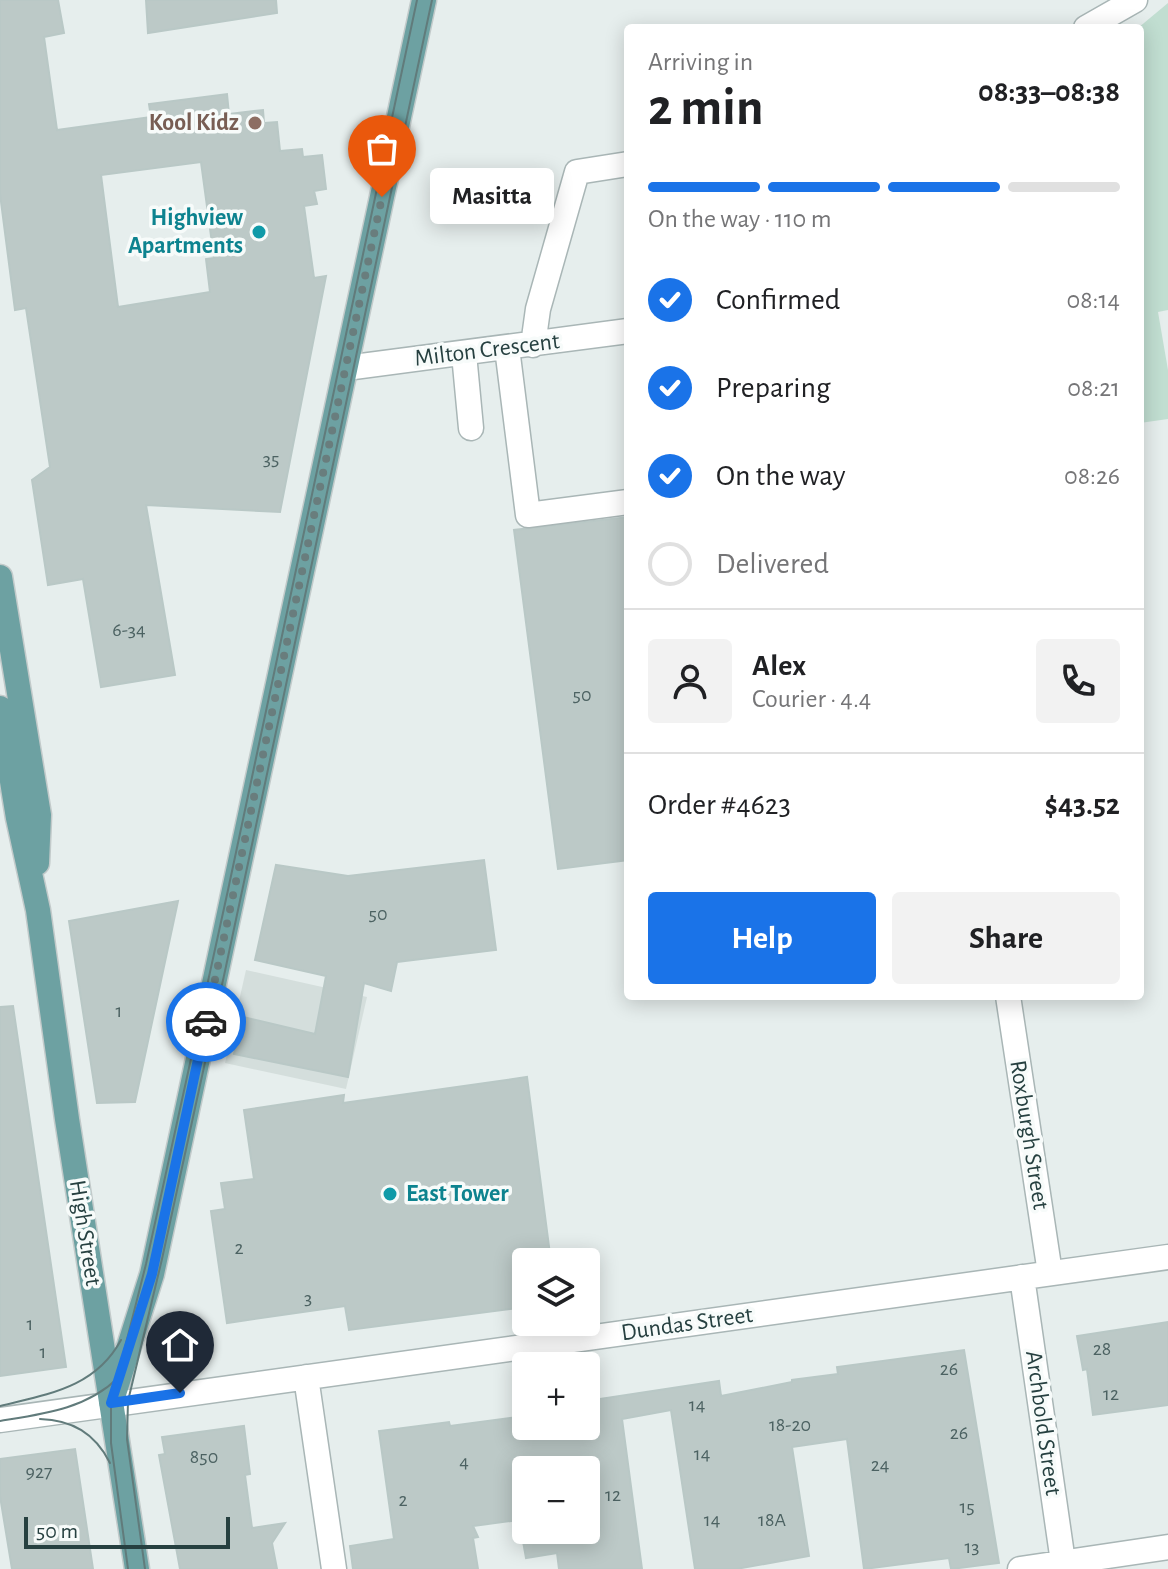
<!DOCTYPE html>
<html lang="en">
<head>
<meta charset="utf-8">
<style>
	body { margin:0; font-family:"Alegreya Sans",sans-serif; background:#f2f2f2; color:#202124; height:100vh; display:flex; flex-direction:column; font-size:30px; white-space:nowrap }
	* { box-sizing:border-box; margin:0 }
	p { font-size:26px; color:#757577 }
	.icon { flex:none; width:44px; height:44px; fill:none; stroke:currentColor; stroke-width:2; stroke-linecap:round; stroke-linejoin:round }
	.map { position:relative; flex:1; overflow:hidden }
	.panel { position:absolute; left:624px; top:24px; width:520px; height:976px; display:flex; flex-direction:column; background:#fff; border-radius:8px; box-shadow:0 4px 20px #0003 }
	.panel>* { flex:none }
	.controls { position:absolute; left:512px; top:1248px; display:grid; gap:16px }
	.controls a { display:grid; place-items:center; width:88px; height:88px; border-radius:8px; background:#fff; box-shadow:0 4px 20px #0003; font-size:40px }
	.scale { position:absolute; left:24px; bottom:20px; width:206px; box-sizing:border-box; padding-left:8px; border:4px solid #264040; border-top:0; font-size:22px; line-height:28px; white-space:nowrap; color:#264040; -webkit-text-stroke:6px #f7fbfa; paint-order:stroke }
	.pin { position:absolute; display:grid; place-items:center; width:68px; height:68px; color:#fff; margin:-82px -34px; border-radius:50% 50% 50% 0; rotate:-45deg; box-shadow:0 0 8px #0007 }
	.pin .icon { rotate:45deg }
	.courier { position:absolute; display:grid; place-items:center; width:80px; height:80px; margin:-40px; border:6px solid #1a73e8; border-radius:50%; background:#fff; color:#222; box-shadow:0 2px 10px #0007 }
	.bubble { position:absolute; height:56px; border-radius:8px; background:#fff; box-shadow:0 4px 20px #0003; font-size:26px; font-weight:600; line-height:56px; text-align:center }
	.overview em { font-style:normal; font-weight:600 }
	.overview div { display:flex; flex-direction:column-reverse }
	.overview { display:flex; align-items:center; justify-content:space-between; height:136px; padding:0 24px }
	h1 { font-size:52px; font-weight:600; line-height:60px }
	.bar { display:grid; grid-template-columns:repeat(4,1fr); gap:12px 8px; align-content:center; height:96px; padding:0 24px }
	.bar i { height:10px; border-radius:6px; background:#e0e0e0 }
	.bar .on { background:#1a73e8 }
	.bar p { grid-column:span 4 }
	.line { display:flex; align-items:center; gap:20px; padding:0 24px; border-top:2px solid #e0e0e0 }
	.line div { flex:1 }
	.round { display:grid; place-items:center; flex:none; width:84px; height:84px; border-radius:8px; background:#f2f2f2 }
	ol { padding:0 24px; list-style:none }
	li { display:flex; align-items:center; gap:24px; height:88px }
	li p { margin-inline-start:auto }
	li .icon { padding:8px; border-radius:50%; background:#1a73e8; color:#fff; stroke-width:4 }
	li:last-child { color:#757577 }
	li i { width:44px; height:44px; border:4px solid #e0e0e0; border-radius:50% }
	.button { display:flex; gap:16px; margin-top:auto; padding:16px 24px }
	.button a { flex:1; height:92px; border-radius:8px; background:#1a73e8; color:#fff; font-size:32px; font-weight:600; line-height:92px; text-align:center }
	.button a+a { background:#f2f2f2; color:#202124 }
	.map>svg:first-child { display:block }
	.built { fill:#d4dedc }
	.green { fill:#c1ded1 }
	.building { fill:#bcc9c7; stroke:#b9c8c6; stroke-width:2; fill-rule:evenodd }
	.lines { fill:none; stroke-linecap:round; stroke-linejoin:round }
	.minor-casing { stroke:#a9b6b6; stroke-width:27 }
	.major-casing { stroke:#c2caca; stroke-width:27 }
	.minor { stroke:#fff; stroke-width:24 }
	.major { stroke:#6da1a2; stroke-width:24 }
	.tram { stroke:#617b7b; stroke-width:2 }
	.done { stroke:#697d7d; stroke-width:8; stroke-dasharray:0 14.4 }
	.route { stroke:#1a73e8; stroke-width:10 }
	.education-dot { fill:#8d6e63; stroke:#f7fbfa; stroke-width:3 }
	.culture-dot { fill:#0f9aa8; stroke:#f7fbfa; stroke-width:3 }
	.labels { text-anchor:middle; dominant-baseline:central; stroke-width:7; stroke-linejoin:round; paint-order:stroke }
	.number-label { font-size:20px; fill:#4c6262 }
	.education-label { font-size:24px; font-weight:bold; fill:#785e54; stroke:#f7fbfa; text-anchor:end }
	.culture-label { font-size:24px; font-weight:bold; fill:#0d838f; stroke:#f7fbfa; text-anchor:end }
	.street-label { font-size:24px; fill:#264040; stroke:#f7fbfa }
</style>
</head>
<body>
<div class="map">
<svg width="1168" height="1569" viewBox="0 0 1168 1569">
	<rect width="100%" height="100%" fill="#e6eeed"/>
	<path class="built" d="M246,970L367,997L346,1089L225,1063Z"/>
	<path class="green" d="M1168,3V310L1158,312L1168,370V419L1140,423V28H1138Z"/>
	<path class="building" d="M0,0H58L64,33L44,37L57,130L151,117L149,104L227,94L229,114L263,110L264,123L277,122L280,151L302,149L303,157L322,155L326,189L314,191L317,204L304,206L314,278L326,276L280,512L146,505L175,675L101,687L83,579L48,585L32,480L50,467L26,308L15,310L0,194ZM201,162L214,258L206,259L210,292L118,307L101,175Z
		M146,0H276L277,13L148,33Z
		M628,517V860L558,869L514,530Z
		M484,860L496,950L397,962L391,991L364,983L348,1077L234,1054L243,1017L315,1034L326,976L255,960L276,865L348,876Z
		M178,901L135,1102L97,1103L69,921Z
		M13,1006L66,1367L0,1376V1007Z
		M527,1077L551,1262H526V1307L349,1330L345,1306L227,1323L211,1211L225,1209L221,1183L254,1179L244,1110L344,1095L343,1103Z
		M1168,1322V1405L1093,1415L1087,1369L1083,1370L1077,1336Z
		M964,1350L999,1563L951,1569L949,1558L864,1569L847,1439L792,1447L809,1556L736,1569H695L671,1410L622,1419L642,1569H559L557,1553L526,1558L521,1530H600L591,1470H526V1519L473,1526L478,1537L473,1538L478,1569H353L350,1546L394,1539L379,1431L449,1422L450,1426L526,1416V1426H586V1401L719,1381L721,1396L792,1382V1380L838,1374L837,1367Z
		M244,1426L250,1474L245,1475L252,1528L285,1523L272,1543L277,1569H180L159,1455L165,1454L162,1437Z
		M75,1449L93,1569H12L0,1496V1459Z"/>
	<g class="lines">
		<defs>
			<path id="minor" d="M1086,28L1135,0
				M533,345L538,309L577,172L628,164
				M507,348L528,515L628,502
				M464,354L471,428
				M346,368L628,331
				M1008,996L1050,1273
				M1022,1277L1064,1569
				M306,1377L334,1569
				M0,1420L1168,1257
				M1020,1569L1168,1547"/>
			<path id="major" d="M0,577L39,815L37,863
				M0,708L18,818L38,910L67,1119L137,1569
				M111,1403L152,1274L424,0"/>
		</defs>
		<use href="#minor" class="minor-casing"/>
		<use href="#major" class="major-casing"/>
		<use href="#minor" class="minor"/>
		<use href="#major" class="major"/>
		<path class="tram" d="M0,1406C48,1394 95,1388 121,1340
			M40,1419C72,1420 95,1433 110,1463
			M0,1421C43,1414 86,1409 118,1378
			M128,1569L111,1443V1403L146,1264L228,890L417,0
			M145,1569L127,1439L128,1401L162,1259L225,971L432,0"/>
	</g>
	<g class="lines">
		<path class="done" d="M206,1022L382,197"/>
		<path class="route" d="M180,1393L111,1403L152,1274L206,1022"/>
	</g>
	<circle class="education-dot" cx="255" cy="123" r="8"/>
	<g class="culture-dot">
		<circle cx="259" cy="232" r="8"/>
		<circle cx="390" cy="1194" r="8"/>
	</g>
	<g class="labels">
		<g class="number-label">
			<text x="271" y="459">35</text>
			<text x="129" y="630">6-34</text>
			<text x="582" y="695">50</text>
			<text x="378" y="914">50</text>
			<text x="119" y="1011">1</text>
			<text x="239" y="1248">2</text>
			<text x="308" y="1298">3</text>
			<text x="30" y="1324">1</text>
			<text x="1102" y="1349">28</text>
			<text x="43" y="1352">1</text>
			<text x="949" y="1369">26</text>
			<text x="1111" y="1394">12</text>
			<text x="697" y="1405">14</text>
			<text x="790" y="1425">18-20</text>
			<text x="959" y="1433">26</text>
			<text x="702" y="1454">14</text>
			<text x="204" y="1457">850</text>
			<text x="464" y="1462">4</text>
			<text x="880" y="1465">24</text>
			<text x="39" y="1472">927</text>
			<text x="613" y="1495">12</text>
			<text x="403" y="1500">2</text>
			<text x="967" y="1507">15</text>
			<text x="712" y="1520">14</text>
			<text x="772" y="1520">18A</text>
			<text x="972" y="1547">13</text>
		</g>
		<g class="education-label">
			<text x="239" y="123">Kool Kidz</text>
		</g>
		<g class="culture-label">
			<text x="243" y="218">Highview<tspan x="243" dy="28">Apartments</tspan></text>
			<text x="406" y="1194" text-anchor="start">East Tower</text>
		</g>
		<g class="street-label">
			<text transform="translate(487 350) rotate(-7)">Milton Crescent</text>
			<text transform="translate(1029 1135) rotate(81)">Roxburgh Street</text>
			<text transform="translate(85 1233) rotate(81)">High Street</text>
			<text transform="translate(687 1324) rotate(-8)">Dundas Street</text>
			<text transform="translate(1043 1423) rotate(82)">Archbold Street</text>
		</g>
	</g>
</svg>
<div class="controls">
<a><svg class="icon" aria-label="layers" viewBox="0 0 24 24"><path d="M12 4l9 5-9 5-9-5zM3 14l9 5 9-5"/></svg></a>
<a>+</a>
<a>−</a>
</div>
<div class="scale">50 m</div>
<div class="pin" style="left:382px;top:197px;background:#ea580c"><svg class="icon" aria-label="bag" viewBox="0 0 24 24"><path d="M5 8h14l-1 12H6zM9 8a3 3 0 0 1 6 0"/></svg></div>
<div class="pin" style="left:180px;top:1393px;background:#1f2937"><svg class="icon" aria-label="home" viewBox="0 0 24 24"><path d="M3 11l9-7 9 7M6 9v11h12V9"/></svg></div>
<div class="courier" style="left:206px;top:1022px"><svg class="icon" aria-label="car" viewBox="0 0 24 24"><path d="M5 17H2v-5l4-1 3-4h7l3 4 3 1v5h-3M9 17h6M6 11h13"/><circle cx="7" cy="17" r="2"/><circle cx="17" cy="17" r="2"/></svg></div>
<div class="bubble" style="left:430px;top:168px;width:124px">Masitta</div>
<section class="panel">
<div class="overview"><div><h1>2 min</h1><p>Arriving in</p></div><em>08:33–08:38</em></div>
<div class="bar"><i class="on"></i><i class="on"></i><i class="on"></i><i></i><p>On the way · 110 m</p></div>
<ol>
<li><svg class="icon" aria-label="check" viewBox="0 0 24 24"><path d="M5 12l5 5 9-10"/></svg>Confirmed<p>08:14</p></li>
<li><svg class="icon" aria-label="check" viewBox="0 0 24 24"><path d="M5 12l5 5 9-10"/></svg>Preparing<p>08:21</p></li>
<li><svg class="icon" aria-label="check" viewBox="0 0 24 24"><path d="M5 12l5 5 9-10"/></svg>On the way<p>08:26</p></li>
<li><i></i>Delivered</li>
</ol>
<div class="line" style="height:144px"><a class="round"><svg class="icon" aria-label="person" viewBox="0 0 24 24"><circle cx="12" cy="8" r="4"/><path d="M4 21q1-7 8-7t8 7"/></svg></a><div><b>Alex</b><p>Courier · 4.4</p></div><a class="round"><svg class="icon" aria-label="phone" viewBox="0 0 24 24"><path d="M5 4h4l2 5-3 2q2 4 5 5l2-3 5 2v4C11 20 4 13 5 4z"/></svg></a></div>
<div class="line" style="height:104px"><div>Order #4623</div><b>$43.52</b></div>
<div class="button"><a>Help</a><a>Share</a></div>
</section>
</div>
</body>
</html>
